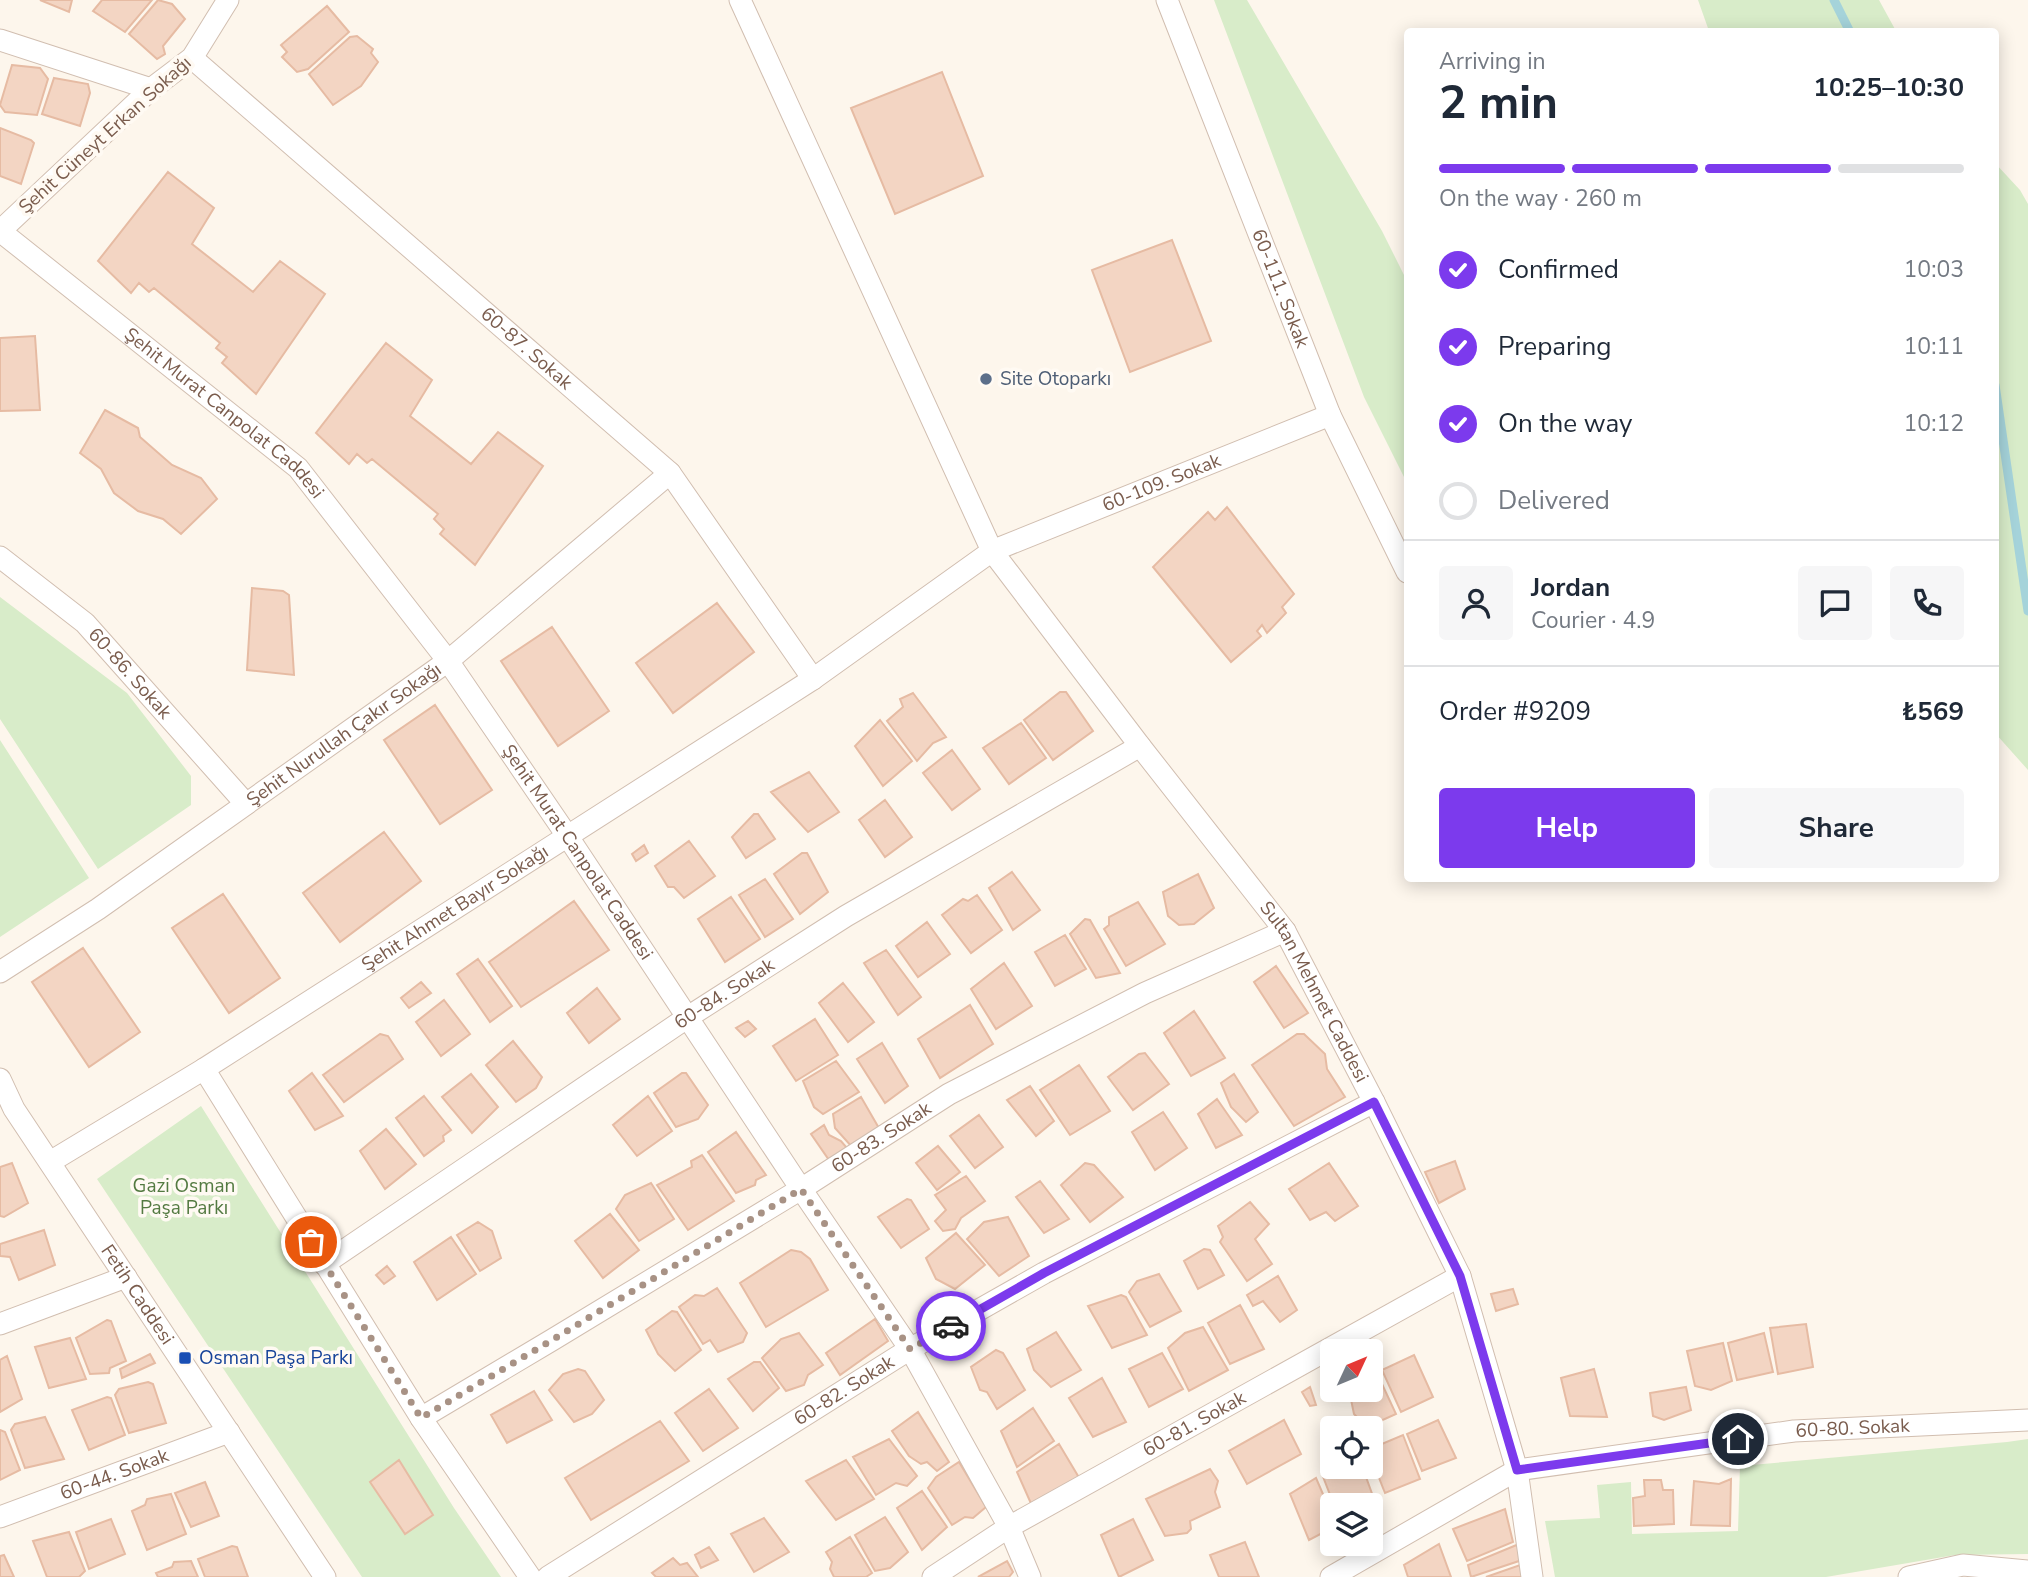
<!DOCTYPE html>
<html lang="en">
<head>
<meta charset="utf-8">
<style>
	body { margin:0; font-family:"Nunito Sans",sans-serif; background:#f6f6f7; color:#1f2937; height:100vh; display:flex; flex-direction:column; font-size:26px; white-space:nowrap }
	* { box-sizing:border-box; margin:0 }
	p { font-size:23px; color:#747a83 }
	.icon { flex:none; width:38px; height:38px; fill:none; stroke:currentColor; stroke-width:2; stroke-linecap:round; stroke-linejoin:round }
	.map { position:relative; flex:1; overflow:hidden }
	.side { position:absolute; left:1404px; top:28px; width:595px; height:854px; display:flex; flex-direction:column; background:#fff; border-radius:7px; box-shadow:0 4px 18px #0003 }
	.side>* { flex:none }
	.needle { width:46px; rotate:46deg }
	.tools { position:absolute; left:1320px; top:1339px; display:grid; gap:14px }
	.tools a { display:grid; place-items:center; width:63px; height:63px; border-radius:7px; background:#fff; box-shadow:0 4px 18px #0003; font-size:35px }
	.pin { position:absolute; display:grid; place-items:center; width:60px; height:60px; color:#fff; margin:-30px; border:4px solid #fff; border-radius:50%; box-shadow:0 2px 7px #0007 }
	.courier { position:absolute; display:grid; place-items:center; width:70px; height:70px; margin:-35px; border:5px solid #7c3aed; border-radius:50%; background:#fff; color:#222; box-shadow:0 2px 9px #0007 }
	.head em { font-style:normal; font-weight:700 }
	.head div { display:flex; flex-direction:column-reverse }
	.head { display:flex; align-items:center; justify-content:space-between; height:119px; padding:0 35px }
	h1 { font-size:46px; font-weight:700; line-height:52px }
	.bar { display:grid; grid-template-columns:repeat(4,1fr); gap:10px 7px; align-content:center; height:84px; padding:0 35px }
	.bar i { height:9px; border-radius:5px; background:#e0e1e3 }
	.bar .selected { background:#7c3aed }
	.bar p { grid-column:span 4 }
	.line { display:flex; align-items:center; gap:18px; padding:0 35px; border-top:2px solid #e0e1e3 }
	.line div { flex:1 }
	.round { display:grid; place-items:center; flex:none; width:74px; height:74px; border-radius:7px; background:#f6f6f7 }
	ol { padding:0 35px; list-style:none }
	li { display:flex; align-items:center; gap:21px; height:77px }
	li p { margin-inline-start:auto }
	li .icon { padding:7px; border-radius:50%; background:#7c3aed; color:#fff; stroke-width:4 }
	li:last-child { color:#747a83 }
	li i { width:38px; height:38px; border:4px solid #e0e1e3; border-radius:50% }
	.primary-button { display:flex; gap:14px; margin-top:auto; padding:14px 35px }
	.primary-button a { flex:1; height:80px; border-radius:7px; background:#7c3aed; color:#fff; font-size:28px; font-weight:700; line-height:80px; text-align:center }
	.primary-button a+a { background:#f6f6f7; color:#1f2937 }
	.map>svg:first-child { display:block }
	.green { fill:#d8ecc9 }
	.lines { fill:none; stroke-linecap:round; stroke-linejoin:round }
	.stream { stroke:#a5d3da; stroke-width:9 }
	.building { fill:#f3d5c3; stroke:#e6bba3; stroke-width:2 }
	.minor-casing { stroke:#d1beb0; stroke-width:23 }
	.minor { stroke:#fff; stroke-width:21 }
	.done { stroke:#a89285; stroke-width:7; stroke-dasharray:0 12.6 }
	.route { stroke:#7c3aed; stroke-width:9 }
	.service-dot { fill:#5c6f8a; stroke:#fffaf3; stroke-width:2.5 }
	.transit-dot { fill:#1a4fb4; stroke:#fffaf3; stroke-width:2.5 }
	.labels { text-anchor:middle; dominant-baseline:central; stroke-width:7; stroke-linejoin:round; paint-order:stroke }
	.street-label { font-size:19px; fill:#7a5c4d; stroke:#fffaf3 }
	.service-label { font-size:19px; fill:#4e5e75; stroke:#fffaf3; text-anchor:start }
	.park-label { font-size:19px; fill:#537a41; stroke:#fffaf3 }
	.transit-label { font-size:19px; fill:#164399; stroke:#fffaf3; text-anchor:start }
</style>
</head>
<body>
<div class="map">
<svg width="2028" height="1577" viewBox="0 0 2028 1577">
	<rect width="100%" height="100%" fill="#fdf6ec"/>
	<path class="green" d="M1214,0H1247L1382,231L1407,281V483L1364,397Z
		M1698,0H1879L1896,31H1709Z
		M1995,163L2020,190L2028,204V770L1995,733Z
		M0,597L127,693L191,776V805L98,869L0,719Z
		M0,740L89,878L0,937Z
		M201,1106L454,1508L501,1577H362L97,1179Z
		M2028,1439V1554L1955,1555L1826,1577H1555L1545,1521L1600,1518L1597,1485L1631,1482L1632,1534L1738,1531L1740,1466L2007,1442Z"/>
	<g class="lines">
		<path class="stream" d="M1834,0L1850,32
			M1995,385L2028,611"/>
	</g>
	<path class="building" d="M40,0H72L69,12Z
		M102,0H152L125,32L93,11Z
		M158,0L172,4L185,19L163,46L165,54L157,59L129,34Z
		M327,6L349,32L308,69L297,72L282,57L287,52L281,45Z
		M357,36L373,49L371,53L378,62L361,86L333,105L309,74L350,37Z
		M12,65L40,68L48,79L37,115L5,112L0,105Z
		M942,72L983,176L895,214L851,108Z
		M54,78L88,84L90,93L80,126L42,114Z
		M0,128L31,140L34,143L21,184L0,176Z
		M168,172L214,208L192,244L253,292L280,261L325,294L256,394L222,363L227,357L216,348L220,343L154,288L149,292L139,283L131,293L98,261Z
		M1172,240L1211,341L1130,372L1092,270Z
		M35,336L40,410L0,411V338Z
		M386,343L432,380L410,416L471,464L498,432L543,466L475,565L440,534L444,529L434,519L438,514L372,459L367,463L357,454L349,464L316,433Z
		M105,410L138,428L140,437L172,465L201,478L217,499L181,534L163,519L138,511L114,493L101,469L80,453Z
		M1227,507L1294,594L1282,607L1286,613L1267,633L1262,625L1257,631L1261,636L1231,662L1153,567L1208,512L1215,520Z
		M252,588L283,591L289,595L294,675L247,670Z
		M717,603L754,652L673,713L636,663Z
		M552,627L609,711L558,746L501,661Z
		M1060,692H1066L1093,731L1053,760L1024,720Z
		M913,693L946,737L933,743L917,761L887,721L903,707L900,699Z
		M435,705L492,790L440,824L384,740Z
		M880,720L912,761L883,786L855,746Z
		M1021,723L1046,758L1009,784L983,748Z
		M952,750L980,789L952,810L923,773Z
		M809,772L839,812L808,832L771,792Z
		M885,800L912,837L885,857L859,820Z
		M754,814H758L775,839L746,858L732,837Z
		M384,832L421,881L340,942L303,893Z
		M689,841L715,876L684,898L674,887H668L655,866Z
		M644,845L648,853L636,861L632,854Z
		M802,853H807L828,892L800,914L774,874Z
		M1012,872L1040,910L1013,930L989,888Z
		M1198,874L1214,908L1194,924L1179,925L1168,916L1163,892Z
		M765,879L793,919L765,937L739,895Z
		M223,894L280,978L229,1013L172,928Z
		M977,895L1002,930L971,953L942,915L963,899L968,901Z
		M731,897L760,939L725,962L698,919Z
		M574,901L609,950L521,1007L489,962Z
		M1138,902L1165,944L1126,966L1104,929L1109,925V917Z
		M1085,919L1090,920L1120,973L1096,978L1070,934Z
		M927,922L950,954L918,977L896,946Z
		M1065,935L1086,969L1055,986L1035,952Z
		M83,948L140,1032L89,1067L32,982Z
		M886,950L921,997L898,1015L864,963Z
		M478,959L512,1006L490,1022L457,974Z
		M1004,963L1032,1006L996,1029L971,989Z
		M1276,966L1308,1013L1284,1028L1254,982Z
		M421,982L431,993L409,1008L401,998Z
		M843,983L874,1022L848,1042L819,1003Z
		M597,988L620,1019L589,1043L567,1013Z
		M444,1000L470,1034L441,1056L416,1022Z
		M970,1005L993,1044L940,1078L918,1039Z
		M1194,1011L1225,1058L1191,1076L1164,1033Z
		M815,1019L838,1055L796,1081L773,1046Z
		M748,1021L756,1029L745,1037L736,1028Z
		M380,1034L388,1036L403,1059L344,1102L323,1075Z
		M1297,1034H1304L1325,1054L1327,1069L1345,1097L1294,1126L1252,1065Z
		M513,1041L542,1077L536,1088L516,1102L486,1065Z
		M882,1043L908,1086L885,1103L857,1059Z
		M1145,1053L1169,1084L1133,1110L1108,1077L1139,1054Z
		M836,1061L859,1092L823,1114L814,1107L803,1081Z
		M1079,1065L1110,1111L1070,1135L1040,1090Z
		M312,1073L343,1116L315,1130L289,1091Z
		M682,1073H686L708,1105L698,1119L676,1127L654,1093Z
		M471,1074L498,1107L472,1133L442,1097Z
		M1234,1074L1258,1112L1246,1122L1231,1107L1221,1083Z
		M1030,1086L1054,1121L1036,1136L1007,1100Z
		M424,1096L451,1130L443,1136L444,1141L424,1156L396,1118Z
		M648,1096L672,1131L637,1156L613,1125Z
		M861,1097L880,1130L852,1147L835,1128L833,1114Z
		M1217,1099L1242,1135L1216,1148L1198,1114Z
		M1163,1112L1187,1148L1155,1170L1132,1132Z
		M979,1115L1003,1147L975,1168L950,1136Z
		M824,1125L829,1135L841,1141L847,1148L829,1160L811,1134Z
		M386,1129L416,1164L385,1189L360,1151Z
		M736,1132L766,1175L756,1180L755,1185L736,1193L708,1152Z
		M938,1146L960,1172L937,1190L916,1163Z
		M702,1155L734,1201L688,1230L657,1185L692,1167L691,1161Z
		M1455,1161L1465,1189L1439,1203L1425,1172Z
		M12,1163L28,1203L4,1217L0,1216V1167Z
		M1085,1163L1094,1165L1123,1197L1090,1222L1061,1185Z
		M1329,1163L1358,1206L1335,1221L1326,1212L1310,1220L1289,1189Z
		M966,1176L985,1201L961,1218L955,1229L943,1231L935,1221L946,1210L935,1195Z
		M1040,1181L1069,1219L1044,1233L1016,1197Z
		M651,1183L674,1219L639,1241L616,1209L625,1195Z
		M907,1199L911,1200L929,1229L901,1248L878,1217Z
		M1250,1202L1269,1224L1255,1239L1272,1264L1247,1281L1220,1242L1223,1237L1218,1226Z
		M610,1214L639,1250L603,1278L575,1241Z
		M1008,1217L1029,1256L999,1276L967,1239L984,1222Z
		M478,1222L492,1231L501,1258L480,1271L457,1235Z
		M44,1230L55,1265L19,1280L10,1257L0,1256V1244Z
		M956,1233L985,1265L955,1289L936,1279L926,1258Z
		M451,1237L476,1274L437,1300L414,1262Z
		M1204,1249L1210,1250L1224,1275L1198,1289L1184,1261Z
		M791,1250L801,1252L810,1259L828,1290L766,1327L740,1283Z
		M387,1266L395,1276L384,1284L376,1275Z
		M1159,1274L1181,1311L1150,1327L1129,1292L1137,1281Z
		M1278,1276L1297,1310L1280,1322L1263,1301L1253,1306L1247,1295Z
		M717,1288L747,1333L743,1342L718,1352L710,1340L703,1344L679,1307L695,1295L704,1296Z
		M1513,1289L1518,1304L1496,1311L1491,1294Z
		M1121,1295L1126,1297L1147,1335L1112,1348L1088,1306Z
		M1240,1305L1264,1349L1230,1364L1208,1323Z
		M672,1311L677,1312L701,1350L675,1371L658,1354L646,1330Z
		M875,1319L888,1341L840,1375L826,1353Z
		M107,1320L111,1321L126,1361L110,1368L109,1373L90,1374L76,1338Z
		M1806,1324L1813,1367L1778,1374L1770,1328Z
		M1203,1327L1228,1370L1189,1391L1168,1348L1185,1333Z
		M1056,1332L1081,1370L1051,1387L1034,1370L1027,1349Z
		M799,1333L823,1365L808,1375L804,1385L786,1391L762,1358L781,1339Z
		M1764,1333L1773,1372L1737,1380L1728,1343Z
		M70,1338L86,1379L49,1388L35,1347Z
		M1723,1343L1732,1381L1711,1390L1695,1386L1687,1351Z
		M996,1350L1003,1353L1025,1390L997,1409L987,1392L980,1390L971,1367Z
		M1162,1353L1183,1389L1149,1407L1129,1369Z
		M150,1354L155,1363L122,1378L120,1369Z
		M1414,1355L1433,1397L1401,1412L1382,1370Z
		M7,1356L22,1399L0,1412V1360Z
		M754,1362H760L779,1388L753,1411L728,1379Z
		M578,1369L585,1371L604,1400L592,1414L574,1422L549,1390L563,1374Z
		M1375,1369L1396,1414L1367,1427L1354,1414L1349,1390H1370V1372Z
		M1594,1369L1607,1417L1570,1416L1561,1378Z
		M1102,1378L1126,1422L1093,1437L1069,1398Z
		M148,1382L153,1384L166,1423L129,1433L115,1395L119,1389Z
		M1310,1387L1316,1405L1310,1406L1302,1392Z
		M1686,1387L1691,1410L1664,1420L1653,1416L1650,1393Z
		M709,1389L738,1428L703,1451L675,1413Z
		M534,1391L552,1420L507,1443L491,1415Z
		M107,1397L111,1398L125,1435L89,1450L72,1410Z
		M1033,1408L1054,1441L1017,1467L1001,1431Z
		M918,1412L949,1462L937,1471L927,1462L921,1464L909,1456L892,1431Z
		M45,1417L64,1459L25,1468L11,1430L15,1424Z
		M1284,1420L1301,1454L1247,1484L1229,1451Z
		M1438,1420L1456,1458L1422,1471L1407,1434Z
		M660,1421L689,1461L591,1520L565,1478Z
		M0,1430L5,1432L20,1470L0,1480Z
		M1403,1435L1420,1479L1385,1493L1370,1455V1449Z
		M889,1439L917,1476L907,1486L896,1483L876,1495L853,1457Z
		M1059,1444L1081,1481L1033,1508L1017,1472Z
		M399,1460L433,1515L405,1534L370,1482Z
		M846,1460L874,1499L836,1520L806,1481Z
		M959,1462L986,1507L973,1518L965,1517L952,1525L928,1488L936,1477Z
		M1341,1466H1362L1375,1502L1366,1505H1334L1322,1474Z
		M1210,1469L1218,1481L1215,1492L1220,1507L1190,1521L1191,1529L1187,1533L1165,1536L1146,1499Z
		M1316,1478L1332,1515V1528L1309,1540L1290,1494Z
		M1731,1479L1730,1526L1691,1525L1694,1481L1719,1484Z
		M1644,1480H1661L1663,1490H1673L1674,1524L1634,1526L1633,1498L1645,1496Z
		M205,1482L219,1516L191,1527L175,1493Z
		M922,1491L947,1527L922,1550L897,1508Z
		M171,1494L186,1534L147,1550L132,1511L145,1505L147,1499Z
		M1505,1509L1513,1542L1467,1561L1453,1529Z
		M885,1517L908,1552L890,1568L875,1571L855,1535Z
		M764,1518L789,1552L754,1572L731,1534Z
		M111,1519L125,1554L89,1569L76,1532Z
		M1133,1519L1153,1560L1119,1577L1101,1535Z
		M69,1532L85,1571L79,1577H47L33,1541Z
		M850,1537L872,1573L866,1577H834L830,1569L832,1562L826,1552Z
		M1245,1542L1259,1577H1219L1210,1555Z
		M1439,1544L1451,1577H1408L1404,1565Z
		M1519,1544L1522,1560L1471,1577L1468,1565Z
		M232,1546L237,1547L248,1577H205L198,1559Z
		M709,1547L718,1560L701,1568L695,1555Z
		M4,1555L14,1577H0V1556Z
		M673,1558L680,1565L687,1563L698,1577H656L652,1573Z
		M191,1561L198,1577H158L156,1573L172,1567L174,1562Z
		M1007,1561L1013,1572L1009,1577H978Z
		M1523,1564L1526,1577H1486Z"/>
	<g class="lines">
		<defs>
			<g id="minor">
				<path id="s1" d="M228,0L192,58L151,89L0,231L298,468L448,661L568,837L801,1189L910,1349L1009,1527L1030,1577"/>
				<path id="s2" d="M740,0L992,551L1140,746L1285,931L1374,1102L1460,1276L1517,1470L1532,1577"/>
				<path id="s3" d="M1167,0L1330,415L1407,572"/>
				<path d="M0,40L151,89"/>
				<path id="s4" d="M192,58L670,473L813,679"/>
				<path id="s5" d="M0,557L85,623L246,804"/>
				<path id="s6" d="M0,972L98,909L448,661L670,473"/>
				<path d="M204,1069L421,1418L530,1577"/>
				<path id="s7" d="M0,1079L14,1109L325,1577"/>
				<path id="s8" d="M50,1162L204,1069L813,679L992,551L1330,415"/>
				<path id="s9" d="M324,1264L688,1017L846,916L1140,746"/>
				<path d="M0,1324L126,1277"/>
				<path id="s10" d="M421,1418L552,1340L801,1189L949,1094L1145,993L1285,931"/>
				<path id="s11" d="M0,1517L229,1432"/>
				<path id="s12" d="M548,1577L910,1349L1044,1273L1374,1102"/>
				<path id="s13" d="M933,1577L1009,1527L1460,1276"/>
				<path id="s14" d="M1331,1577L1517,1470L1794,1431L2028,1420"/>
				<path d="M1909,1577L1963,1565L2028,1571"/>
			</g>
		</defs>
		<use href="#minor" class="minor-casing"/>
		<use href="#minor" class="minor"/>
	</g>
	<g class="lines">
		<path class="done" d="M311,1242L421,1418L552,1340L801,1189L910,1349L951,1326"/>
		<path class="route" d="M951,1326L1044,1273L1374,1102L1460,1276L1517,1470L1738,1439"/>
	</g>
	<circle class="service-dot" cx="986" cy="379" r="7"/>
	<rect class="transit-dot" x="178" y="1351" width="14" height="14" rx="3.5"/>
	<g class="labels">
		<g class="street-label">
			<text transform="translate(105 135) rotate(-42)">Şehit Cüneyt Erkan Sokağı</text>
			<text stroke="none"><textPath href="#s3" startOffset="310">60-111. Sokak</textPath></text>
			<text stroke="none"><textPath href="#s4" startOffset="443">60-87. Sokak</textPath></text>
			<text stroke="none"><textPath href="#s1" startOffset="616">Şehit Murat Canpolat Caddesi</textPath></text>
			<text stroke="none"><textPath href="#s8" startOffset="1306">60-109. Sokak</textPath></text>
			<text stroke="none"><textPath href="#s5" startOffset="175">60-86. Sokak</textPath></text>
			<text stroke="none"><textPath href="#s6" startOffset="418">Şehit Nurullah Çakır Sokağı</textPath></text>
			<text stroke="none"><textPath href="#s1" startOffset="1183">Şehit Murat Canpolat Caddesi</textPath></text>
			<text stroke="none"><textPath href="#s8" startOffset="478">Şehit Ahmet Bayır Sokağı</textPath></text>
			<text stroke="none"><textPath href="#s2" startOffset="1153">Sultan Mehmet Caddesi</textPath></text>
			<text stroke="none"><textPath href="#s9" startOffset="483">60-84. Sokak</textPath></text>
			<text stroke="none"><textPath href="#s10" startOffset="539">60-83. Sokak</textPath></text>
			<text stroke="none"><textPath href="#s7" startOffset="256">Fetih Caddesi</textPath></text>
			<text stroke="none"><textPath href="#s12" startOffset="350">60-82. Sokak</textPath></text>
			<text stroke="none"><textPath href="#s13" startOffset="303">60-81. Sokak</textPath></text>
			<text stroke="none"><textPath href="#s14" startOffset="553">60-80. Sokak</textPath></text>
			<text stroke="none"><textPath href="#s11" startOffset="122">60-44. Sokak</textPath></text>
		</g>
		<g class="service-label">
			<text x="1000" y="379">Site Otoparkı</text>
		</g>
		<g class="park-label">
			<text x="184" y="1186">Gazi Osman<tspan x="184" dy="22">Paşa Parkı</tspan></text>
		</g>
		<g class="transit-label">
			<text x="199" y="1358">Osman Paşa Parkı</text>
		</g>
	</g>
</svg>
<div class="tools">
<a><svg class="needle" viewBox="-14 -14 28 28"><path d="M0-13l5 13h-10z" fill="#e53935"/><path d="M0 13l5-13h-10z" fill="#747a83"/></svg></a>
<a><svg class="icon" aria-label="locate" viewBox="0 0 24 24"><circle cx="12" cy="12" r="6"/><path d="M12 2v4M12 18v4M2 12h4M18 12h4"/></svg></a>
<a><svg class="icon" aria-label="layers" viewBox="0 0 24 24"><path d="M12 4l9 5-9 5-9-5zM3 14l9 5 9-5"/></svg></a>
</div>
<div class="pin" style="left:311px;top:1242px;background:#ea580c"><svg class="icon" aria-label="bag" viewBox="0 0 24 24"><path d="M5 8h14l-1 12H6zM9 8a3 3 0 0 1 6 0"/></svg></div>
<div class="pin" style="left:1738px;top:1439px;background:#1f2937"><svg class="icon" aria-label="home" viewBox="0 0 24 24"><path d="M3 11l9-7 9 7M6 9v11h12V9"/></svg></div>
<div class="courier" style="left:951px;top:1326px"><svg class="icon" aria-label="car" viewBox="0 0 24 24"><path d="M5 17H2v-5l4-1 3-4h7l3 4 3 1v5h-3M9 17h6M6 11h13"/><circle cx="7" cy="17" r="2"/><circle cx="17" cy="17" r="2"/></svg></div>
<section class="side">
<div class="head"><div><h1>2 min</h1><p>Arriving in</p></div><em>10:25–10:30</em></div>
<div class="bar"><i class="selected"></i><i class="selected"></i><i class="selected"></i><i></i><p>On the way · 260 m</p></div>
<ol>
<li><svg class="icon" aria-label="check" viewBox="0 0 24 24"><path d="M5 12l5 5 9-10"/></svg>Confirmed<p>10:03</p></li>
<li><svg class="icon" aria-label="check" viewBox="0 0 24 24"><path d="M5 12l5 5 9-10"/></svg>Preparing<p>10:11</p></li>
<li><svg class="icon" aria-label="check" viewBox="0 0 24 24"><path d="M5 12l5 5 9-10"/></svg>On the way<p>10:12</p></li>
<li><i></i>Delivered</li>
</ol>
<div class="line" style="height:126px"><a class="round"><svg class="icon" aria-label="person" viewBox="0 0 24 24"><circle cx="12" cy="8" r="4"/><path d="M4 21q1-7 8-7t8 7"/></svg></a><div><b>Jordan</b><p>Courier · 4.9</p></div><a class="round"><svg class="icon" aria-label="chat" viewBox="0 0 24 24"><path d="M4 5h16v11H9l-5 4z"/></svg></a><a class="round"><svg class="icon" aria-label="phone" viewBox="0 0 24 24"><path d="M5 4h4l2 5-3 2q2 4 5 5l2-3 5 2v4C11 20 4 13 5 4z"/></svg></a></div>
<div class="line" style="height:91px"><div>Order #9209</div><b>₺569</b></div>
<div class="primary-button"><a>Help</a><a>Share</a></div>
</section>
</div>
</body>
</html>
